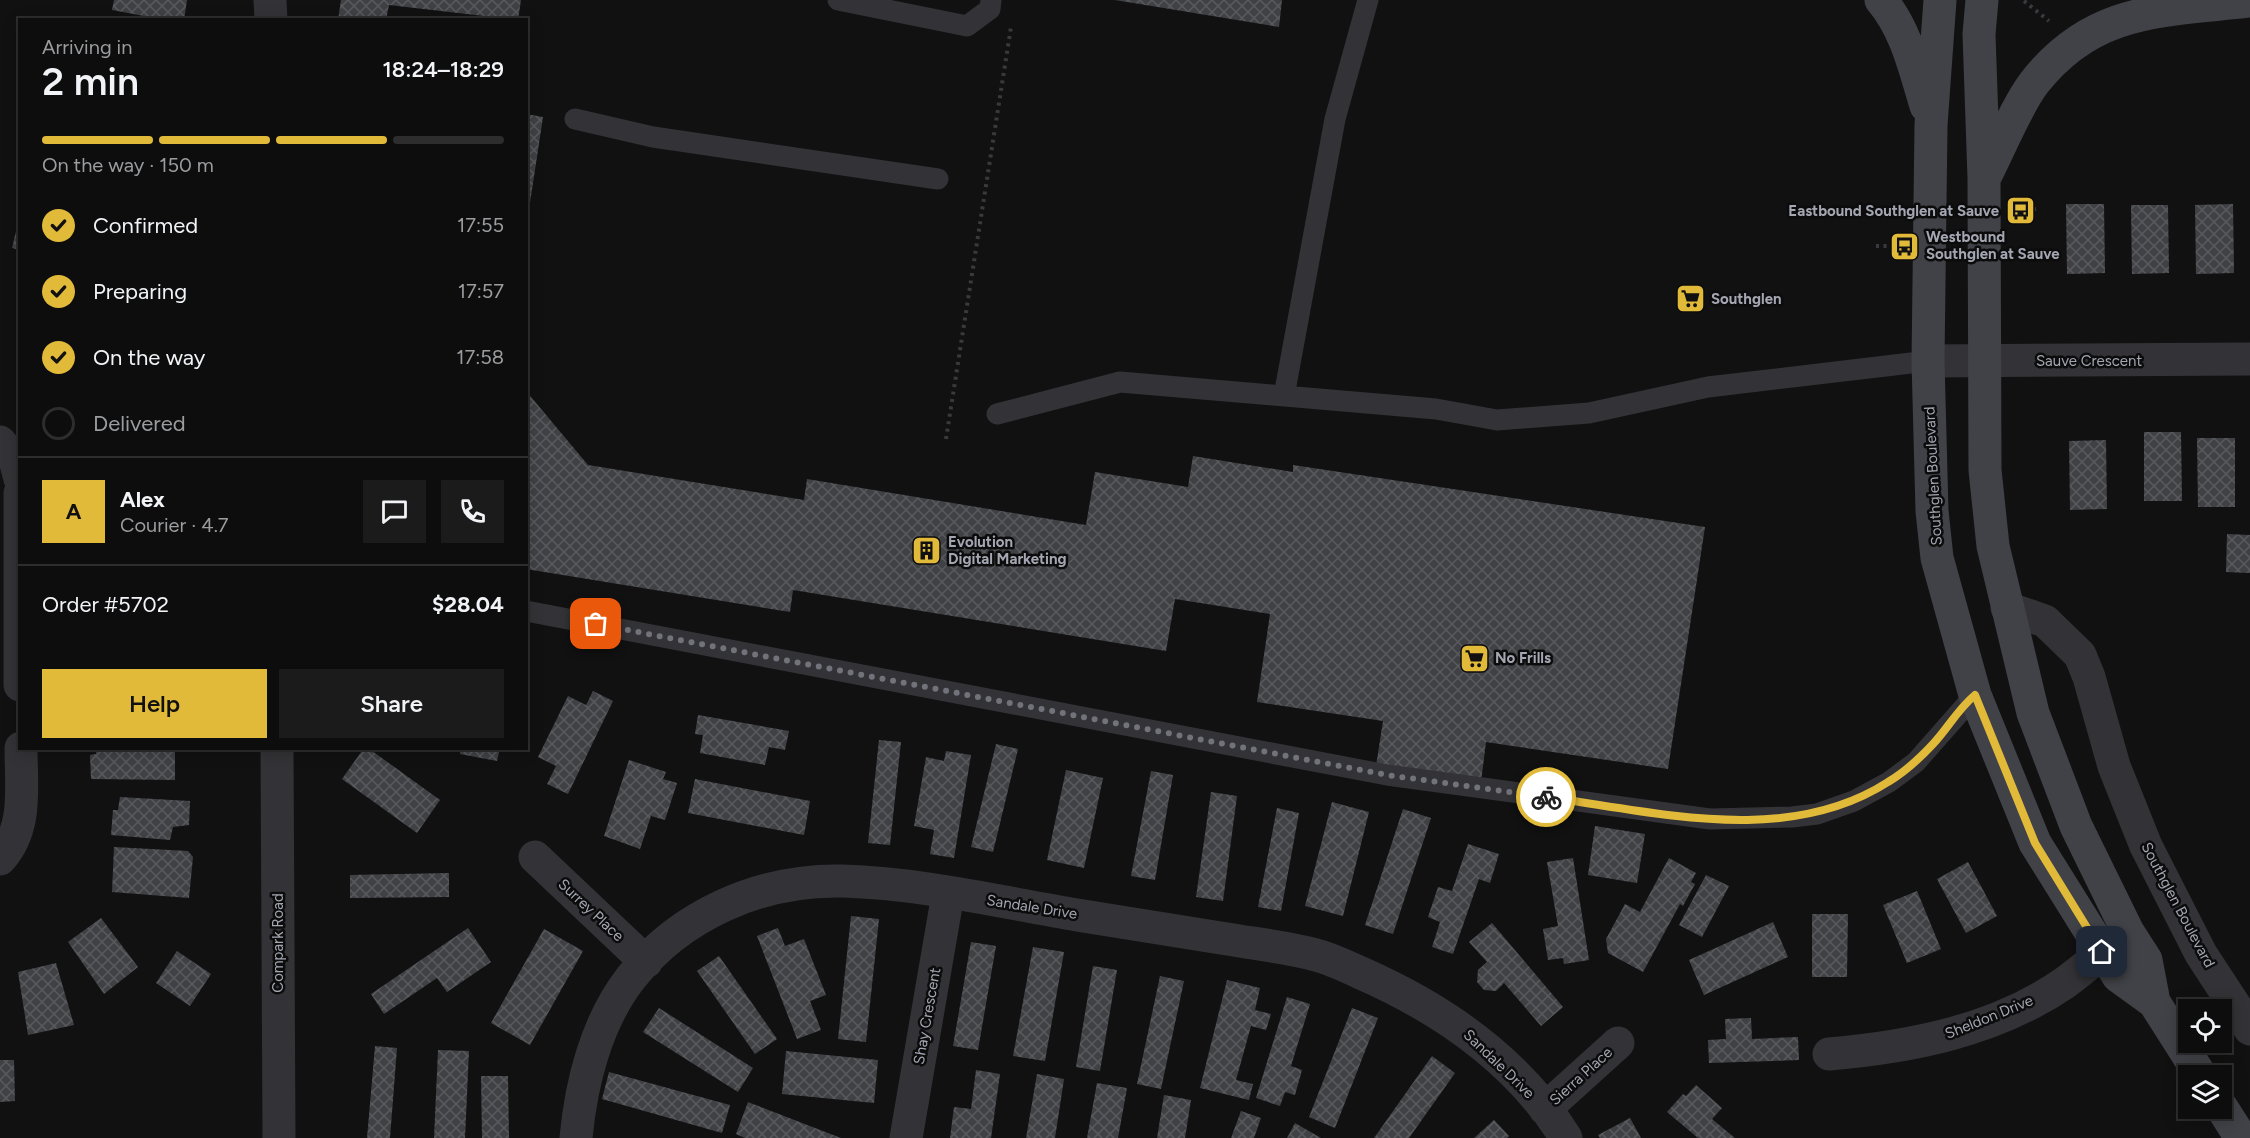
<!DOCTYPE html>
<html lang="en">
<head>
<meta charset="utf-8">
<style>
	body { margin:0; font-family:Figtree,sans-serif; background:#1b1b1c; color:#f1f3f6; height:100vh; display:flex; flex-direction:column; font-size:22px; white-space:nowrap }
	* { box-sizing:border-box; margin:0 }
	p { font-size:20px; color:#9a9c9e }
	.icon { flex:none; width:33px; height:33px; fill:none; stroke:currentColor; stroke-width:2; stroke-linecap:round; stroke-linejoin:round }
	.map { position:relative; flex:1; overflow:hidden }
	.sheet { position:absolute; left:18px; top:18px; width:510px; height:732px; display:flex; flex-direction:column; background:#0d0d0e; border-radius:0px; box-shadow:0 3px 15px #0003,0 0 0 2px #2d2d2e }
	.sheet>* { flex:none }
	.fabs { position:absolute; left:2178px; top:999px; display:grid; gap:12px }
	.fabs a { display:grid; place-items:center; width:54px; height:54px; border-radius:0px; background:#0d0d0e; box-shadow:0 3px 15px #0003,0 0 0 2px #2d2d2e; font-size:30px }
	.pin { position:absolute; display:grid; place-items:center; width:51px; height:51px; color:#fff; margin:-26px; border-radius:12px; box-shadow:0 3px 9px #0006 }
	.courier { position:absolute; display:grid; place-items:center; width:60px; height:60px; margin:-30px; border:4px solid #e2ba3a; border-radius:50%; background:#fff; color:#222; box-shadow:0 2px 8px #0007 }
	.headline em { font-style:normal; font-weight:600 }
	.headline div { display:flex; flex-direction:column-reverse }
	.headline { display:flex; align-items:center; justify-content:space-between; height:102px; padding:0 24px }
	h1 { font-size:39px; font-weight:600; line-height:45px }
	.bar { display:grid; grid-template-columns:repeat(4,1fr); gap:9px 6px; align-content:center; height:72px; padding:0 24px }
	.bar i { height:8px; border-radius:4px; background:#2d2d2e }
	.bar .on { background:#e2ba3a }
	.bar p { grid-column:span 4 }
	.line { display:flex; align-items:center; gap:15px; padding:0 24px; border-top:2px solid #2d2d2e }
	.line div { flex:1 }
	.round { display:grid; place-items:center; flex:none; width:63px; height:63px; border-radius:0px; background:#1b1b1c }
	ol { padding:0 24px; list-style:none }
	li { display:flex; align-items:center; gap:18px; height:66px }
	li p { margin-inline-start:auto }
	li .icon { padding:6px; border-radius:50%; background:#e2ba3a; color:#111; stroke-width:4 }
	li:last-child { color:#9a9c9e }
	li i { width:33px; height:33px; border:3px solid #2d2d2e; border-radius:50% }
	.primary-button { display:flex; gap:12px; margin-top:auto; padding:12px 24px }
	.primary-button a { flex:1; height:69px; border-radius:0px; background:#e2ba3a; color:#111; font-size:24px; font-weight:600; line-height:69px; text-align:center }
	.primary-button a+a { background:#1b1b1c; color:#f1f3f6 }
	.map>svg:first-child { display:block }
	.building { fill:url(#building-cross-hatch) }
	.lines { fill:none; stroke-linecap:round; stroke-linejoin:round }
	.path { stroke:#393a3e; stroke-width:4; stroke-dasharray:3 4.5; stroke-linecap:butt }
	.lane { stroke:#333337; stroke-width:21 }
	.street { stroke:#333337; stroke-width:33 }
	.secondary { stroke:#414247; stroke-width:33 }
	.done { stroke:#71727a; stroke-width:6; stroke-dasharray:0 10.8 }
	.route { stroke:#e2ba3a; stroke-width:8 }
	.labels { text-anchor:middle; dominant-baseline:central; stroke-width:5; stroke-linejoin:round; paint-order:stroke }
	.poi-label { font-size:15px; font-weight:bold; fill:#a4a7b2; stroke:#0c0c0d; text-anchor:start }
	.street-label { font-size:15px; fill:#a4a7b2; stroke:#0c0c0d }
</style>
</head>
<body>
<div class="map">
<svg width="2250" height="1138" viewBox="0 0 2250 1138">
	<defs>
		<pattern id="building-cross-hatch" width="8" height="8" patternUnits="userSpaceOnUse" patternTransform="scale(1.5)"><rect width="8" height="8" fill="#404145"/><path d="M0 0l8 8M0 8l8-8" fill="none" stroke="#595a5d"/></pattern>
	</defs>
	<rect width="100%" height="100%" fill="#111112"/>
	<path class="building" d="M114,0H187L184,20H165L112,10Z
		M341,0H521L518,20L389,5L386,20H338Z
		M1115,0H1282L1279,27Z
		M526,114L543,117L528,216H526Z
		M2066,204H2104L2105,273L2067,274Z
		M2233,204L2234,273L2196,274L2195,205Z
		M2131,205H2168L2169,273L2132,274Z
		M19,219H20V250L12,248Z
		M526,391L588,465L804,500L807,479L1086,525L1095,472L1188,487L1193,456L1293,472V465L1705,527L1668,769L1486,742L1481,782L1376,766L1383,721L1257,702L1270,614L1175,599L1166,651L793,590L790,612L526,569Z
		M2144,432H2181L2182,501H2144Z
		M2197,438H2235V507H2198Z
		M2106,440L2107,509L2070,510L2069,441Z
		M2227,534L2250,535V573L2226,572Z
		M593,691L613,701L568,794L547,784L556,766L538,757L568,696L586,705Z
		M698,715L789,731L785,750L769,747L765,765L700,753L703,735L695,734Z
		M879,740L901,742L890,845L868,843Z
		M996,744L1018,749L993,852L971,847Z
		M96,748H175V780L91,779L90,755L96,754Z
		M364,748H368L440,800L417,833L342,779Z
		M461,748H500L497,761L460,754Z
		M946,751L971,755L954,858L930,854L934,830L914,826L926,757L944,761Z
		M629,760L666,772L663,779L677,783L665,820L651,816L640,849L604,836Z
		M1066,770L1103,778L1084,868L1047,860Z
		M1151,771L1173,775L1155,880L1131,876Z
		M695,779L810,801L804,835L688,813Z
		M1211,792L1237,796L1223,901L1196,897Z
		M120,797L190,801L189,825L173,827L170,840L111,835L113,810H118Z
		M1332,802L1369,812L1343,916L1305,906Z
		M1277,808L1299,813L1281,911L1258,907Z
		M1403,809L1431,818L1393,934L1365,925Z
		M1595,826L1645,834L1637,883L1588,875Z
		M1468,844L1499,854L1490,883L1479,879L1453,954L1432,947L1440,922L1428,917L1438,887L1452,891Z
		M114,847L188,851L193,857L189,898L112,892Z
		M1573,858L1589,960L1564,964L1563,958L1548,960L1543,929L1558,926L1547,862Z
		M1669,858L1696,873L1691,882L1695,884L1683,906L1680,904L1643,972L1608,953L1606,939L1625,904L1640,912Z
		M1968,862L1997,916L1966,933L1937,879Z
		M449,873V897L350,898V875Z
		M1706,875L1729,886L1702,937L1679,925Z
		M1917,891L1941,949L1907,963L1883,905Z
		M1812,914H1848L1847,977H1812Z
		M851,916L879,919L866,1042L838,1039Z
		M101,918L138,967L104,994L68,942Z
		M1773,922L1788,957L1704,995L1689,960Z
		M1492,923L1563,1007L1541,1026L1504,983L1496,991L1484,990L1477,982L1478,970L1487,962L1469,942Z
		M468,928L491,962L447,992L437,978L384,1014L371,994Z
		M778,928L785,946L804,939L826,995L810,1001L821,1030L797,1039L757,936Z
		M544,929L583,951L530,1045L491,1023Z
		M971,942L996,946L978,1050L953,1046Z
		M1033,947L1064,952L1045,1061L1013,1056Z
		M177,951L211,974L190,1006L156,983Z
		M719,956L777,1039L755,1054L697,971Z
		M56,963L74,1025L28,1035L18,972Z
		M1093,966L1117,970L1100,1071L1076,1067Z
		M1160,976L1184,981L1161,1089L1137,1084Z
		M1227,980L1260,988L1255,1010L1271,1014L1266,1030L1251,1026L1236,1080L1253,1084L1249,1100L1200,1088Z
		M1287,997L1310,1004L1291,1066L1302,1070L1295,1095L1285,1092L1280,1106L1256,1098Z
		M659,1008L753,1068L738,1092L643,1032Z
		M1352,1008L1378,1018L1335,1128L1309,1117Z
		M1751,1018L1752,1039L1798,1037L1799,1060L1709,1063L1708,1040L1726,1039L1725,1019Z
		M375,1046L397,1048L390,1138H367Z
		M438,1050L469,1051L465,1138H434Z
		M786,1051L878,1060L874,1103L782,1094Z
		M1432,1056L1455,1073L1409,1138H1374Z
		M0,1060H14L15,1101L0,1102Z
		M976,1070L1000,1074L991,1138H950L954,1107L971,1109Z
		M609,1072L730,1105L722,1133L602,1099Z
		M1037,1074L1064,1079L1055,1138H1026Z
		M481,1076H508L509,1138H482Z
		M1097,1083L1127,1088L1118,1138H1087Z
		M1696,1085L1722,1108L1712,1119L1735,1138H1698L1667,1112L1683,1094L1686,1096Z
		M1164,1095L1191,1100L1185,1138H1157Z
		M748,1102L841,1138H745L736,1134Z
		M1241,1111L1261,1118L1254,1138H1231Z
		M1630,1118L1641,1138H1600L1598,1135Z
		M1494,1120L1509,1136L1507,1138H1474Z
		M1295,1123L1321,1138H1287Z"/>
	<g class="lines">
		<path class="path" d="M2024,1L2049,21
			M2020,211L2036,209
			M1876,246H1895
			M946,439L1011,27"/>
		<path class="lane" d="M838,0L967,26L990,9L991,0
			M575,119L653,137L938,179
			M1284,396L1335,119L1368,0
			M997,414L1120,382L1436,409L1497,420L1589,413L1708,387L1928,361
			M526,611L1387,775L1710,819L1792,817L1817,814L1854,801L1889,782L1916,762L1975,695"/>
		<path class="street" d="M270,0L271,20
			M1928,361L2250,359
			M0,442L15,460L20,479
			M20,493V685
			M2007,608L2045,621L2080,655L2089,677L2114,766L2146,846L2201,954L2250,1029
			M277,748L279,1138
			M535,857L646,962
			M0,859C28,828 21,788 21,748
			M1829,1054C1910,1047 1994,1031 2063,984C2084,969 2104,951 2124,935
			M1545,1109L1618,1043
			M576,1138C581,1084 596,1023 630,979C680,914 762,879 843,881C919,883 1001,902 1077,915C1127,923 1177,931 1227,939C1256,944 1287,947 1316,955C1332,959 1347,967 1361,973C1443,1009 1518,1061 1566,1138
			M906,1138L948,894"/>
		<path class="secondary" d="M1881,0C1906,29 1915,70 1926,106
			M1940,0L1931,125L1928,361L1932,511L1937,558L1975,695L2035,843L2118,976L2154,1002L2201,1076
			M1982,0L1979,34L1984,178L1985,470L1993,546L2033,713L2076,826L2128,932L2146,960L2154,1002
			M1985,177C1999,150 2017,105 2034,83C2093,7 2163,11 2250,1
			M2222,1108L2241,1138"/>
	</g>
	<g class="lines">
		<path class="done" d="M596,624L1387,775L1546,797"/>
		<path class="route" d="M1546,797C1657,812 1787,847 1888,782C1905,772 1920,758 1933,744C1948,728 1958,709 1975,695L2035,843L2102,952"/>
	</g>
	<defs>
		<symbol id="bus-square" viewBox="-11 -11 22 22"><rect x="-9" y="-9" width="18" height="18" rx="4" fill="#e2ba3a" stroke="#0c0c0d"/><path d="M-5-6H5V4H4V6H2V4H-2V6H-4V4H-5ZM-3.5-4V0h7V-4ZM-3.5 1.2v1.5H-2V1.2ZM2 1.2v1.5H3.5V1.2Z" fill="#111"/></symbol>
		<symbol id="supermarket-square" viewBox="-11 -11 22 22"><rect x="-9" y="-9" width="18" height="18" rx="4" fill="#e2ba3a" stroke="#0c0c0d"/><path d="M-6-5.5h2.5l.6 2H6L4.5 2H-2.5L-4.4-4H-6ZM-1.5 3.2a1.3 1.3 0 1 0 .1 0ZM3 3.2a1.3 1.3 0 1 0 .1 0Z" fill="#111"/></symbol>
		<symbol id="building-square" viewBox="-11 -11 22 22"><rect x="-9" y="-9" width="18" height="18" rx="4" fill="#e2ba3a" stroke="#0c0c0d"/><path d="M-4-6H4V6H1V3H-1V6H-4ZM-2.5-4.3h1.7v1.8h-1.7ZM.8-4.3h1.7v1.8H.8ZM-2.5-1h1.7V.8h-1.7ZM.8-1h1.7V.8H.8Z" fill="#111"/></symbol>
	</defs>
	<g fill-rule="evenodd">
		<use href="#bus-square" x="2004" y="194" width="33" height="33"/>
		<use href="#bus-square" x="1888" y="230" width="33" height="33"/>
		<use href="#supermarket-square" x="1674" y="282" width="33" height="33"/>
		<use href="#building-square" x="910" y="534" width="33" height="33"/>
		<use href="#supermarket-square" x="1458" y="642" width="33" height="33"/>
	</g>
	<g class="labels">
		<g class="poi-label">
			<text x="1999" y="211" text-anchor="end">Eastbound Southglen at Sauve</text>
			<text x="1926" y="237">Westbound<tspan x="1926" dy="17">Southglen at Sauve</tspan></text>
			<text x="1711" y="299">Southglen</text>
			<text x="948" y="542">Evolution<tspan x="948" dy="17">Digital Marketing</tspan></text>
			<text x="1495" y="658">No Frills</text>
		</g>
		<g class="street-label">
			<text x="2089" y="361">Sauve Crescent</text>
			<text transform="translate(1933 476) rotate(-93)">Southglen Boulevard</text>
			<text transform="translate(2178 905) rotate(62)">Southglen Boulevard</text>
			<text transform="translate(1032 907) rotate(9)">Sandale Drive</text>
			<text transform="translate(591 910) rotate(43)">Surrey Place</text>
			<text transform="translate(278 943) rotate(-90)">Compark Road</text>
			<text transform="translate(927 1016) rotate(-80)">Shay Crescent</text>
			<text transform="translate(1989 1017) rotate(-22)">Sheldon Drive</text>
			<text transform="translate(1499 1064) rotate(44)">Sandale Drive</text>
			<text transform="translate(1581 1076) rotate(-42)">Sierra Place</text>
		</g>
	</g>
</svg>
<div class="fabs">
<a><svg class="icon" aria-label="locate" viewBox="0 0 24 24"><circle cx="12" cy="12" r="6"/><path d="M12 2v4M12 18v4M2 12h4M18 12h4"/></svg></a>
<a><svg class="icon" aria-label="layers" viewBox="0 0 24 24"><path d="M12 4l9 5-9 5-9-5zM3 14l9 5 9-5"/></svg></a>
</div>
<div class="pin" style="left:596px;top:624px;background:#ea580c"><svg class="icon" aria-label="bag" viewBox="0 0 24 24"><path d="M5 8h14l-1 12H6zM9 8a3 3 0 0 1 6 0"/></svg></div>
<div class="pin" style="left:2102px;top:952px;background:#1f2937"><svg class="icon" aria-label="home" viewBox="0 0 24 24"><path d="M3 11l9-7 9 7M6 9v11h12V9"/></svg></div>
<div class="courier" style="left:1546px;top:797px"><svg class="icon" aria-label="bike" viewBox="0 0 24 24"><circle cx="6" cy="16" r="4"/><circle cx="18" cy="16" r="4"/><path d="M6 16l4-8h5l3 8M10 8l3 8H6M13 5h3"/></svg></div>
<section class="sheet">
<div class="headline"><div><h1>2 min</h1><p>Arriving in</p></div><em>18:24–18:29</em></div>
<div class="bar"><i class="on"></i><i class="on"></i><i class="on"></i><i></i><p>On the way · 150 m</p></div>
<ol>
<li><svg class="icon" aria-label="check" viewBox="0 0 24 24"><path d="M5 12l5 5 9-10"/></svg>Confirmed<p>17:55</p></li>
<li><svg class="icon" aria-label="check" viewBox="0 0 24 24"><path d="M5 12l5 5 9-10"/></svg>Preparing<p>17:57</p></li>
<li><svg class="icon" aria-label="check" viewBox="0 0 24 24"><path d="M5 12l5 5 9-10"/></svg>On the way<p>17:58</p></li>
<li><i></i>Delivered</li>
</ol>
<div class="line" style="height:108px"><b class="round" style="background:#e2ba3a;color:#111">A</b><div><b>Alex</b><p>Courier · 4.7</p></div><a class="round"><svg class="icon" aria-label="chat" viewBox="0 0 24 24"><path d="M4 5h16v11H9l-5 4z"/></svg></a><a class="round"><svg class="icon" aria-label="phone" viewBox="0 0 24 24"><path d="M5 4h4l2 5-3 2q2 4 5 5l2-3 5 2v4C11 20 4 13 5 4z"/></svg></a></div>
<div class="line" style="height:78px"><div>Order #5702</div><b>$28.04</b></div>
<div class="primary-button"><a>Help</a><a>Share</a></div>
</section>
</div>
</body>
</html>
